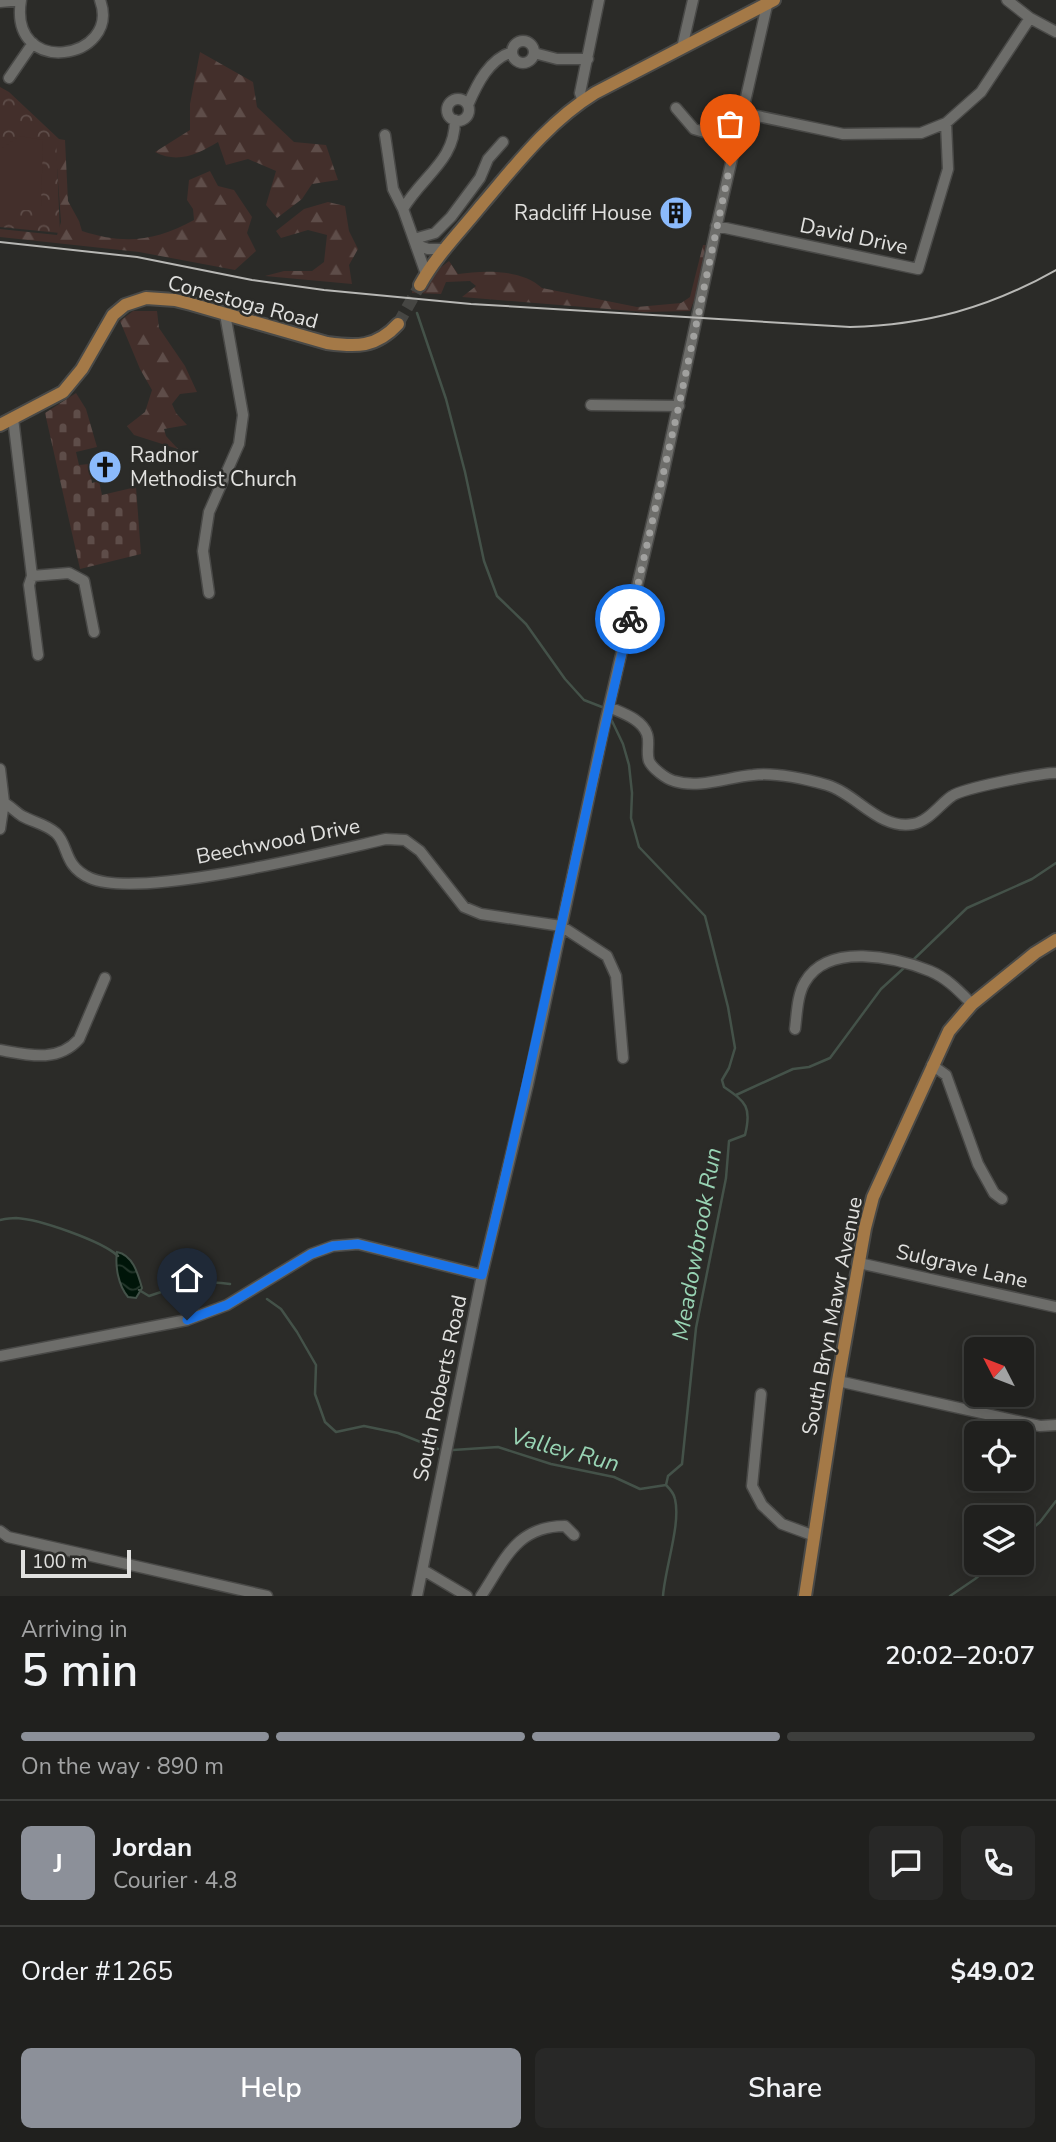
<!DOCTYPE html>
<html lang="en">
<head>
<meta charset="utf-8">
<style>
	body { margin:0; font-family:"Nunito Sans",sans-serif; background:#282827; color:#f1f3f6; height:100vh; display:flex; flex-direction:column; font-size:26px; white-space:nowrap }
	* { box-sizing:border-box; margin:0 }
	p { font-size:23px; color:#a2a3a4 }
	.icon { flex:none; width:38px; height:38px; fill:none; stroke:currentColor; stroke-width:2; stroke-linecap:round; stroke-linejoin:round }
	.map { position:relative; height:1596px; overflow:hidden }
	.sheet { display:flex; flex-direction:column; background:#20201e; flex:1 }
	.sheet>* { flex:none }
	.needle { width:46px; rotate:312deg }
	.fabs { position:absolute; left:964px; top:1337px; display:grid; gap:14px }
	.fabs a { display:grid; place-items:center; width:70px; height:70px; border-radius:10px; background:#20201e; box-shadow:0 4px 18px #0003,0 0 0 2px #3d3e3c; font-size:35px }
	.scale { position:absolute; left:21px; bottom:18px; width:110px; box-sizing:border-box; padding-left:7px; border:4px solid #e1e1df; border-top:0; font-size:19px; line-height:24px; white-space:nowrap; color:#e1e1df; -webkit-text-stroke:5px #2b2b28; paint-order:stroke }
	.pin { position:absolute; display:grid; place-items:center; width:60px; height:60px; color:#fff; margin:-72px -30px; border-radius:50% 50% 50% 0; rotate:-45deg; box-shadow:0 0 7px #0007 }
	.pin .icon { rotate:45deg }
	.courier { position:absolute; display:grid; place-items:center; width:70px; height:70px; margin:-35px; border:5px solid #1a73e8; border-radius:50%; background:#fff; color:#222; box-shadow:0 2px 9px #0007 }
	.overview em { font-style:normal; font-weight:600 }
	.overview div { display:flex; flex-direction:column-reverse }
	.overview { display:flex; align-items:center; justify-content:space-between; height:119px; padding:0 21px }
	h1 { font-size:46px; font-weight:600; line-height:52px }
	.bar { display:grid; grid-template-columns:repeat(4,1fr); gap:10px 7px; align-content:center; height:84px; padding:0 21px }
	.bar i { height:9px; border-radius:5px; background:#3d3e3c }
	.bar .selected { background:#8c9099 }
	.bar p { grid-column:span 4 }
	.line { display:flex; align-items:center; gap:18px; padding:0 21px; border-top:2px solid #3d3e3c }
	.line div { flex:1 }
	.round { display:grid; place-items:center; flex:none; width:74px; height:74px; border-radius:10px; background:#282827 }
	.button { display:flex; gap:14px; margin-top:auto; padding:14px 21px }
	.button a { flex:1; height:80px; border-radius:10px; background:#8c9099; color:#fff; font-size:28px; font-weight:600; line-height:80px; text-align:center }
	.button a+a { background:#282827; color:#f1f3f6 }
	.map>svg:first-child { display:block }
	.forest { fill:url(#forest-firs) }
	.cemetery { fill:url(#cemetery-stones) }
	.park { fill:url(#park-crowns) }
	.garden { fill:#432f2b }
	.water { fill:url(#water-waves); stroke:#445249; stroke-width:2 }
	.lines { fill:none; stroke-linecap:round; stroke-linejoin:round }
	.stream { stroke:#445249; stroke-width:2.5 }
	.major-tunnel { stroke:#464643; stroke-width:12; stroke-dasharray:12 6; stroke-linecap:butt }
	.minor-casing { stroke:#494947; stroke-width:13 }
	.major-casing { stroke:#494947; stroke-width:16 }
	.minor { stroke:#6d6d6a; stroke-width:10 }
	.major { stroke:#a47947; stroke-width:12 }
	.tram { stroke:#b8b8b5; stroke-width:2 }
	.done { stroke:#a1a19f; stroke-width:7; stroke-dasharray:0 12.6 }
	.route { stroke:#1a73e8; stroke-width:9 }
	.labels { text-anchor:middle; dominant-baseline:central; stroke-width:5; stroke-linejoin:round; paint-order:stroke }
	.poi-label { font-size:21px; fill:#e1e1df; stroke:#2b2b28; text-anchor:end }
	.street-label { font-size:21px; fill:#e1e1df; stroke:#2b2b28 }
	.water-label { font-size:23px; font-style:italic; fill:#98d4b4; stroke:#2b2b28 }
</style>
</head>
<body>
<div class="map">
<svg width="1056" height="1596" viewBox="0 0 1056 1596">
	<defs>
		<pattern id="forest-firs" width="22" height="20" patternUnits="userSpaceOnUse" patternTransform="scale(1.75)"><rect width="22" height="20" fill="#432f2b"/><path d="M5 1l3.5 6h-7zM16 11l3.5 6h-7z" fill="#5e4d49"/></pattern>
		<pattern id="cemetery-stones" width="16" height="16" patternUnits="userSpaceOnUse" patternTransform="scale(1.75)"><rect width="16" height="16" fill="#432f2b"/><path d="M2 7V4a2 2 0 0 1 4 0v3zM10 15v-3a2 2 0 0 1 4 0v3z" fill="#5e4d49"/></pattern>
		<pattern id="park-crowns" width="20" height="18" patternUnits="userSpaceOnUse" patternTransform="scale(1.75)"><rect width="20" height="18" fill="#432f2b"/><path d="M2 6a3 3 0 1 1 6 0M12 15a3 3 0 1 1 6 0" fill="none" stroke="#5e4d49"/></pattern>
		<pattern id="water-waves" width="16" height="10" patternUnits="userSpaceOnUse" patternTransform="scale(1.75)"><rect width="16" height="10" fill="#001509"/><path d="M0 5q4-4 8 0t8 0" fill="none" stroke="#25372c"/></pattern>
	</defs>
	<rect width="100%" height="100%" fill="#2b2b28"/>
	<path class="forest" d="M200,52L253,82L257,107L294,142L326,145L338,180L312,184L302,199L277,218L266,205L276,171L248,159L226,165L218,142C198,154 178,164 155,152L190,130V104Z
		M0,87L9,92L59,139L65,140L68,201L79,221L82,231C125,245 155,241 194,220L193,209L187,200L189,180L210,171L218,186L234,190L252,217L247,233L256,251L235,270L139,252L0,237V229L57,235L61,222L55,140L0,92Z
		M328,202L345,206L349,231L358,249L349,265L352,284L265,276L284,271H312L324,262L327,235L308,230L281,238L276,231L304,209Z
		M703,245H706L695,298L690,311L644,312L462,297L476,286L470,281L446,282L441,294L412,293V287H426L432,274L449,261L458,274C484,270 522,269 542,288L637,307L681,303L690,297Z
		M133,311H157L159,328L185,366L197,392L180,394L172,404L176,413L187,425L164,429L166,436L178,449L134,435L127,426L145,412L152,390L140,369L120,321Z"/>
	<path class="cemetery" d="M76,393L86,409L97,447L76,452L79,465L89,464L92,483L99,481L102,495L136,487L141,554L80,569L45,413Z"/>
	<path class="park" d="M0,88L56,138L60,233L0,227Z"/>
	<path class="garden" d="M19,136L43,140L41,207L37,210H0V150Z"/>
	<path class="water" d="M117,1252C133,1255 138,1274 142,1288L136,1298L128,1297C118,1285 115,1266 117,1252Z"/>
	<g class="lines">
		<path class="stream" d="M417,313L446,399L465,472L484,561L497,596L526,624L565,679L584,700L602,707
			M612,721L623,744L629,765L632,793L631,818L639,847L705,916L728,1007L735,1048L729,1068L722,1080L724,1087C746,1102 752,1107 745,1135L729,1141L726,1178L696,1328L682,1464L668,1476L666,1485
			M913,960L967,908L1032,879L1056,863
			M736,1095L793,1069L809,1067L830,1058L881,989L905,967
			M0,1220C5,1219 11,1218 16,1218C39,1219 102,1241 118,1256
			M139,1290L149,1296C175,1287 202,1279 230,1284
			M267,1299L281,1309L297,1332L316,1365L315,1394L325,1422L336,1432L364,1426L398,1433L438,1449
			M453,1450L498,1447L551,1464L614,1477L640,1489L666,1485
			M1022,1537L1040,1522L1056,1501
			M663,1596C665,1568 681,1524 675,1499C674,1493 670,1489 666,1485
			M950,1596L975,1579L994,1563"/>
		<path class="major-tunnel" d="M398,324L420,285"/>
		<defs>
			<path id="minor" d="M1007,0L1030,18L1056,32
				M0,2L21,0C8,79 122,60 100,0
				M512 52a11 11 0 1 1 22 0a11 11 0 1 1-22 0Z
				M682,48L693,0
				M534,53L557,59H588
				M9,78L33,43
				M447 110a11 11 0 1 1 22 0a11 11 0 1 1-22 0Z
				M583,101L580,93L599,0
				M468,105C477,84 489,59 512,52
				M676,108L694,129L735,141
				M743,113L843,134L921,133L946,123L981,92L1030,18
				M385,135L393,189L403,209L426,274
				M403,209C423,175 455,161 455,120
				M716,226L918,269L948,169L946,123
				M414,239L435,233L451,217L480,178L488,159L503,142
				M417,245L428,249H445
				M591,405L679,406
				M13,418L32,576L69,573L84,581L94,632
				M32,576L29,585L38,655
				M209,593L203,551L209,512L239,444L243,415L225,314
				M609,707C622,713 642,719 647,734C650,742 646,753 649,761C652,768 666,779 674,781C699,789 728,777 753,775C776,772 805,779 827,785C857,794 879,830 913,824C928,822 940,804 952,796C963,788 1041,773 1056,773
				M0,769L4,802L0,829
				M0,801C9,804 14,811 22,816C33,822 46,824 56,833C69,845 63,866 90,878C139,900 328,852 386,839L405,840L420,851L464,907L481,914L561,926L607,956L616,976L623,1058
				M795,1029C797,1014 797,995 805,982C828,942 895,957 930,971C947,978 959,991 972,1004
				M0,1050C28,1055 58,1063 79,1039L105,978
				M932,1065L946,1075L978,1164L994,1193L1002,1199
				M859,1263L1056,1307
				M0,1356L187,1320L227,1305L311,1254L333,1246L358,1244L482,1275
				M838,1381L1040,1426L1056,1425
				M761,1394L752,1486L762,1505L782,1524L812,1535
				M0,1531L8,1537L267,1596
				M423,1570L467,1596
				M417,1596L482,1275L528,1084L605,723L662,480L715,233L768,1
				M481,1596C505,1560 516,1526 565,1526L574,1535"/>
			<path id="major" d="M420,285C436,256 459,233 480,207C515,166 548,122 595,93L774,0
				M0,425L63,392L82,369L113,315L125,305L146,298L175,300L191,304L327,343C356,347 376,348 398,324
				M805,1596L838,1381L865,1228L873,1197L949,1031L972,1004L1035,953L1056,940"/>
		</defs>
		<use href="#minor" class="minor-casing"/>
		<use href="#major" class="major-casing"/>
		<use href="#minor" class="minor"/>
		<use href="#major" class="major"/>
		<path class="tram" d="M0,242L137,257L252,280L324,290L471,304L850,327C926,325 989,308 1056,270"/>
	</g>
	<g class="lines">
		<path class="done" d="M630,619L679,405L730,166"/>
		<path class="route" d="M187,1320L227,1305L311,1254L333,1246L358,1244L482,1275C535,1057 578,837 630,619"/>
	</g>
	<defs>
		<symbol id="building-disc" viewBox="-11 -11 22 22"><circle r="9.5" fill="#8bbafc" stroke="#2b2b28"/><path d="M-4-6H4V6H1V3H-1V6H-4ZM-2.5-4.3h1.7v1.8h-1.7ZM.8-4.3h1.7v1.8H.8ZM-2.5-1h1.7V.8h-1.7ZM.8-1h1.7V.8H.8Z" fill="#111"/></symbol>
		<symbol id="church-disc" viewBox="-11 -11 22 22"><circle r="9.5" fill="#8bbafc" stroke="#2b2b28"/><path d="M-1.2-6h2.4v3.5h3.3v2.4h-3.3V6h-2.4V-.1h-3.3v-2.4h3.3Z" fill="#111"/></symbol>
	</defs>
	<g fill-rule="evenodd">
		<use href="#building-disc" x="657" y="194" width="38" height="38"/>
		<use href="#church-disc" x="86" y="448" width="38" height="38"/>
	</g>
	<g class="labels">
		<g class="poi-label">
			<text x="652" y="213">Radcliff House</text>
			<text x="130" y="455" text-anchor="start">Radnor<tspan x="130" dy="24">Methodist Church</tspan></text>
		</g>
		<g class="street-label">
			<text transform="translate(854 236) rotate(12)">David Drive</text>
			<text transform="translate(243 302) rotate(15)">Conestoga Road</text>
			<text transform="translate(278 841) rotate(-11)">Beechwood Drive</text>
			<text transform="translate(962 1266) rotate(13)">Sulgrave Lane</text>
			<text transform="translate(832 1316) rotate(-79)">South Bryn Mawr Avenue</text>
			<text transform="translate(440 1388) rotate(-78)">South Roberts Road</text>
		</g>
		<g class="water-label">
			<text transform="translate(697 1244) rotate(-80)">Meadowbrook Run</text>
			<text transform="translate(565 1450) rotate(15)">Valley Run</text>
		</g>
	</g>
</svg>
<div class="fabs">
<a><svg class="needle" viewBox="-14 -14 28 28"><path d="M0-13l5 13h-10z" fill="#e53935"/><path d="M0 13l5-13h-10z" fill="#a2a3a4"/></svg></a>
<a><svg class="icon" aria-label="locate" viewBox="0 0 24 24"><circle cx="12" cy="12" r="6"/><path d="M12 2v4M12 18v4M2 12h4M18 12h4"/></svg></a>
<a><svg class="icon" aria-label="layers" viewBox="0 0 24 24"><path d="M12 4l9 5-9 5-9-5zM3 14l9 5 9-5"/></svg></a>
</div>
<div class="scale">100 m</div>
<div class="pin" style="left:730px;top:166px;background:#ea580c"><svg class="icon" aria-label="bag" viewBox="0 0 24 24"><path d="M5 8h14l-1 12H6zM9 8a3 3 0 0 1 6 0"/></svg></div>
<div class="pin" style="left:187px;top:1320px;background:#1f2937"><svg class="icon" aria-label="home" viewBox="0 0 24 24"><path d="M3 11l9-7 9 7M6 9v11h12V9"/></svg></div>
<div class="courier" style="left:630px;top:619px"><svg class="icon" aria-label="bike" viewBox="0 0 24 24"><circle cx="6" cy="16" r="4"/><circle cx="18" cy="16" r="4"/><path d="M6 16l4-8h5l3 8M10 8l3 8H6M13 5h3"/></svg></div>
</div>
<section class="sheet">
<div class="overview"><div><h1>5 min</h1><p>Arriving in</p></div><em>20:02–20:07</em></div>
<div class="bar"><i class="selected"></i><i class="selected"></i><i class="selected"></i><i></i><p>On the way · 890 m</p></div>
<div class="line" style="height:126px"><b class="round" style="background:#8c9099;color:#fff">J</b><div><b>Jordan</b><p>Courier · 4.8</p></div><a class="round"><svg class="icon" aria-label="chat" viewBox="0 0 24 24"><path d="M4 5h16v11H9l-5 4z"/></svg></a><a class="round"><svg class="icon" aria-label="phone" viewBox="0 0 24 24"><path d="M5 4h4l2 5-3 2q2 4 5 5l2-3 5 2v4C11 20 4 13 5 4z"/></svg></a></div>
<div class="line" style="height:91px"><div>Order #1265</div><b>$49.02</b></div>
<div class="button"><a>Help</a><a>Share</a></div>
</section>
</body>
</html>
